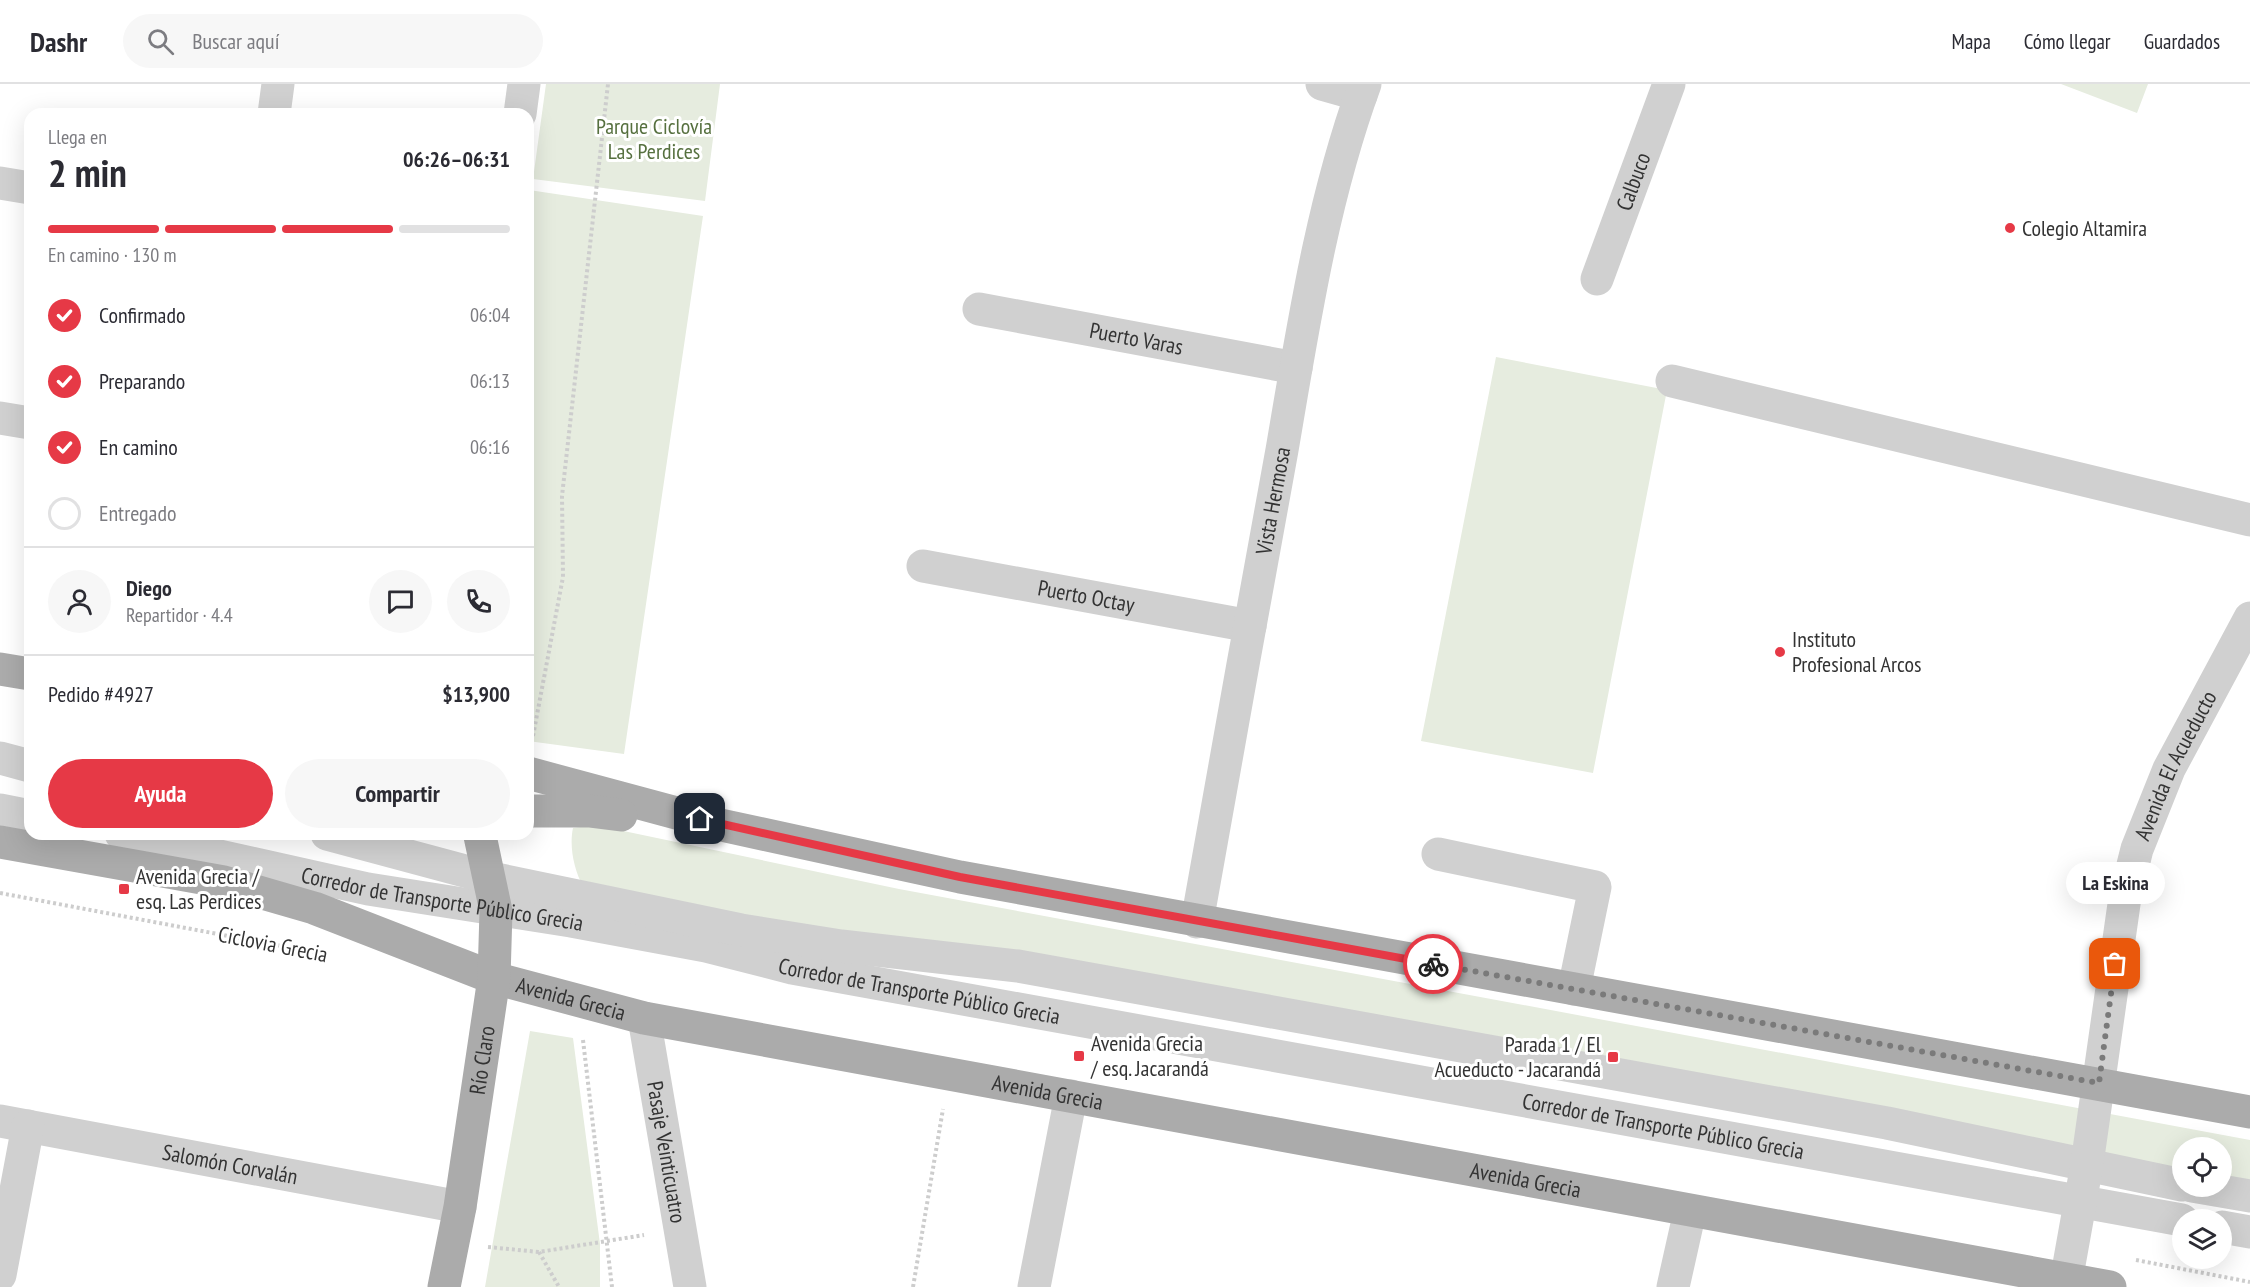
<!DOCTYPE html>
<html lang="es">
<head>
<meta charset="utf-8">
<style>
	body { margin:0; font-family:"PT Sans Narrow",sans-serif; background:#f7f7f7; color:#2b2b33; height:100vh; display:flex; flex-direction:column; font-size:22px; white-space:nowrap }
	* { box-sizing:border-box; margin:0 }
	p { font-size:20px; color:#7c7c81 }
	.icon { flex:none; width:33px; height:33px; fill:none; stroke:currentColor; stroke-width:2; stroke-linecap:round; stroke-linejoin:round }
	.map { position:relative; flex:1; overflow:hidden }
	.details { position:absolute; left:24px; top:24px; width:510px; height:732px; display:flex; flex-direction:column; background:#fff; border-radius:18px; box-shadow:0 6px 24px #0002 }
	.details>* { flex:none }
	.tools { position:absolute; left:2172px; top:1053px; display:grid; gap:12px }
	.tools a { display:grid; place-items:center; width:60px; height:60px; border-radius:50%; background:#fff; box-shadow:0 6px 24px #0002; font-size:30px }
	.pin { position:absolute; display:grid; place-items:center; width:51px; height:51px; color:#fff; margin:-26px; border-radius:12px; box-shadow:0 3px 9px #0006 }
	.courier { position:absolute; display:grid; place-items:center; width:60px; height:60px; margin:-30px; border:4px solid #e63946; border-radius:50%; background:#fff; color:#222; box-shadow:0 2px 8px #0007 }
	.bubble { position:absolute; height:42px; border-radius:21px; background:#fff; box-shadow:0 6px 24px #0002; font-size:20px; font-weight:800; line-height:42px; text-align:center }
	.headline em { font-style:normal; font-weight:800 }
	.headline div { display:flex; flex-direction:column-reverse }
	.headline { display:flex; align-items:center; justify-content:space-between; height:102px; padding:0 24px }
	h1 { font-size:39px; font-weight:800; line-height:45px }
	.bar { display:grid; grid-template-columns:repeat(4,1fr); gap:9px 6px; align-content:center; height:72px; padding:0 24px }
	.bar i { height:8px; border-radius:4px; background:#e1e1e2 }
	.bar .selected { background:#e63946 }
	.bar p { grid-column:span 4 }
	.line { display:flex; align-items:center; gap:15px; padding:0 24px; border-top:2px solid #e1e1e2 }
	.line div { flex:1 }
	.round { display:grid; place-items:center; flex:none; width:63px; height:63px; border-radius:32px; background:#f7f7f7 }
	ol { padding:0 24px; list-style:none }
	li { display:flex; align-items:center; gap:18px; height:66px }
	li p { margin-inline-start:auto }
	li .icon { padding:6px; border-radius:50%; background:#e63946; color:#fff; stroke-width:4 }
	li:last-child { color:#7c7c81 }
	li i { width:33px; height:33px; border:3px solid #e1e1e2; border-radius:50% }
	.primary-button { display:flex; gap:12px; margin-top:auto; padding:12px 24px }
	.primary-button a { flex:1; height:69px; border-radius:36px; background:#e63946; color:#fff; font-size:24px; font-weight:800; line-height:69px; text-align:center }
	.primary-button a+a { background:#f7f7f7; color:#2b2b33 }
	header { display:flex; align-items:center; gap:36px; box-sizing:border-box; height:84px; padding:0 30px; background:#fff; border-bottom:2px solid #e1e1e2 }
	header strong { font-size:28px }
	nav { display:flex; gap:33px; margin-inline-start:auto; font-size:21px }
	.search { width:420px; height:54px; background:#f7f7f7; display:flex; align-items:center; gap:15px; box-sizing:border-box; padding:0 21px; border-radius:33px; color:#7c7c81; font-size:22px }
	.map>svg:first-child { display:block }
	.green { fill:#e6ecdf }
	.lines { fill:none; stroke-linecap:round; stroke-linejoin:round }
	.path { stroke:#cdcdcd; stroke-width:4; stroke-dasharray:3 3; stroke-linecap:butt }
	.minor { stroke:#d0d0d0; stroke-width:33 }
	.major { stroke:#ababab; stroke-width:33 }
	.done { stroke:#7a7a7a; stroke-width:6; stroke-dasharray:0 10.8 }
	.route { stroke:#e63946; stroke-width:8 }
	.poi-dot { fill:#e63946; stroke:#fff; stroke-width:2 }
	.labels { text-anchor:middle; dominant-baseline:central; stroke-width:6; stroke-linejoin:round; paint-order:stroke }
	.park-label { font-size:22px; fill:#56703f; stroke:#fff }
	.street-label { font-size:22px; fill:#333; stroke:#fff }
	.poi-label { font-size:22px; fill:#333; stroke:#fff; text-anchor:start }
</style>
</head>
<body>
<header>
<strong>Dashr</strong>
<div class="search"><svg class="icon" aria-label="search" viewBox="0 0 24 24"><circle cx="10" cy="10" r="6"/><path d="M15 15l6 6"/></svg>Buscar aquí</div>
<nav><a>Mapa</a><a>Cómo llegar</a><a>Guardados</a></nav>
</header>
<div class="map">
<svg width="2250" height="1203" viewBox="0 0 2250 1203">
	<rect width="100%" height="100%" fill="#fff"/>
	<path class="green" d="M546,0H720L705,117L533,95Z
		M2061,0H2148L2137,29Z
		M529,106L703,132L624,670L528,657Z
		M1496,273L1667,306L1593,689L1421,657Z
		M595,741L899,805L2250,1056V1102L2222,1098V1064H2182V1091L800,848L583,802C574,786 569,762 573,744Z
		M530,947L573,954L600,1160V1203H485Z"/>
	<g class="lines">
		<path class="path" d="M533,652L563,493L562,412L608,0
			M0,809L324,870
			M583,956L612,1203
			M488,1163L539,1168L644,1151
			M539,1168L559,1203
			M2136,1176L2250,1198
			M913,1203L943,1025"/>
		<g class="minor">
			<path d="M1322,0L1361,11"/>
			<path d="M274,30L278,0"/>
			<path d="M520,30L524,0"/>
			<path d="M0,99L30,104"/>
			<path id="s1" d="M1597,195L1669,0"/>
			<path id="s2" d="M979,225L1296,284"/>
			<path d="M1672,297L2250,436"/>
			<path d="M0,334L30,339"/>
			<path id="s3" d="M923,482L1250,542"/>
			<path d="M0,674L30,682"/>
			<path d="M0,726L30,732"/>
			<path id="s4" d="M121,750L368,805L571,837L706,862L792,884L2182,1136"/>
			<path d="M327,750L491,794L741,846L841,862L1018,882L1887,1039L2182,1101"/>
			<path d="M1438,770L1595,803L1574,905"/>
			<path id="s5" d="M1197,838C1225,681 1253,523 1282,366C1303,243 1322,117 1365,0"/>
			<path id="s6" d="M644,934L690,1203"/>
			<path id="s7" d="M0,1037L460,1123"/>
			<path d="M2192,1102L2250,1112"/>
			<path d="M2222,1143L2250,1148"/>
			<path d="M0,1191L28,1042"/>
			<path d="M1034,1203L1071,1012"/>
			<path d="M1673,1203L1690,1127"/>
			<path id="s8" d="M2065,1203L2087,1080L2125,813L2137,765L2169,685L2250,534"/>
		</g>
		<g class="major">
			<path d="M0,585L30,590"/>
			<path d="M528,689L721,741L960,793L2250,1028"/>
			<path d="M528,727H589L621,731"/>
			<path id="s9" d="M0,758L224,798L314,824L494,894L644,934L2110,1203"/>
			<path id="s10" d="M444,1203L460,1123L494,894L496,827L480,752L482,750"/>
		</g>
	</g>
	<g class="lines">
		<path class="done" d="M1433,880L2099,999L2115,880"/>
		<path class="route" d="M700,735L960,793L1433,880"/>
	</g>
	<g class="poi-dot">
		<circle cx="2010" cy="144" r="6"/>
		<circle cx="1780" cy="568" r="6"/>
		<rect x="118" y="799" width="12" height="12" rx="3"/>
		<rect x="1073" y="966" width="12" height="12" rx="3"/>
		<rect x="1607" y="967" width="12" height="12" rx="3"/>
	</g>
	<g class="labels">
		<g class="park-label">
			<text x="654" y="42">Parque Ciclovía<tspan x="654" dy="25">Las Perdices</tspan></text>
		</g>
		<g class="street-label">
			<text stroke="none"><textPath href="#s1" startOffset="104">Calbuco</textPath></text>
			<text stroke="none"><textPath href="#s2" startOffset="160">Puerto Varas</textPath></text>
			<text stroke="none"><textPath href="#s5" startOffset="428">Vista Hermosa</textPath></text>
			<text stroke="none"><textPath href="#s3" startOffset="166">Puerto Octay</textPath></text>
			<text stroke="none"><textPath href="#s8" startOffset="536">Avenida El Acueducto</textPath></text>
			<text stroke="none"><textPath href="#s4" startOffset="328">Corredor de Transporte Público Grecia</textPath></text>
			<text transform="translate(273 860) rotate(11)">Ciclovia Grecia</text>
			<text stroke="none"><textPath href="#s4" startOffset="814">Corredor de Transporte Público Grecia</textPath></text>
			<text stroke="none"><textPath href="#s9" startOffset="594">Avenida Grecia</textPath></text>
			<text stroke="none"><textPath href="#s10" startOffset="230">Río Claro</textPath></text>
			<text stroke="none"><textPath href="#s9" startOffset="1080">Avenida Grecia</textPath></text>
			<text stroke="none"><textPath href="#s4" startOffset="1570">Corredor de Transporte Público Grecia</textPath></text>
			<text stroke="none"><textPath href="#s6" startOffset="136">Pasaje Veinticuatro</textPath></text>
			<text stroke="none"><textPath href="#s7" startOffset="234">Salomón Corvalán</textPath></text>
			<text stroke="none"><textPath href="#s9" startOffset="1566">Avenida Grecia</textPath></text>
		</g>
		<g class="poi-label">
			<text x="2022" y="144">Colegio Altamira</text>
			<text x="1792" y="555">Instituto<tspan x="1792" dy="25">Profesional Arcos</tspan></text>
			<text x="136" y="792">Avenida Grecia /<tspan x="136" dy="25">esq. Las Perdices</tspan></text>
			<text x="1091" y="959">Avenida Grecia<tspan x="1091" dy="25">/ esq. Jacarandá</tspan></text>
			<text x="1601" y="960" text-anchor="end">Parada 1 / El<tspan x="1601" dy="25">Acueducto - Jacarandá</tspan></text>
		</g>
	</g>
</svg>
<div class="tools">
<a><svg class="icon" aria-label="locate" viewBox="0 0 24 24"><circle cx="12" cy="12" r="6"/><path d="M12 2v4M12 18v4M2 12h4M18 12h4"/></svg></a>
<a><svg class="icon" aria-label="layers" viewBox="0 0 24 24"><path d="M12 4l9 5-9 5-9-5zM3 14l9 5 9-5"/></svg></a>
</div>
<div class="pin" style="left:2115px;top:880px;background:#ea580c"><svg class="icon" aria-label="bag" viewBox="0 0 24 24"><path d="M5 8h14l-1 12H6zM9 8a3 3 0 0 1 6 0"/></svg></div>
<div class="pin" style="left:700px;top:735px;background:#1f2937"><svg class="icon" aria-label="home" viewBox="0 0 24 24"><path d="M3 11l9-7 9 7M6 9v11h12V9"/></svg></div>
<div class="courier" style="left:1433px;top:880px"><svg class="icon" aria-label="bike" viewBox="0 0 24 24"><circle cx="6" cy="16" r="4"/><circle cx="18" cy="16" r="4"/><path d="M6 16l4-8h5l3 8M10 8l3 8H6M13 5h3"/></svg></div>
<div class="bubble" style="left:2066px;top:778px;width:99px">La Eskina</div>
<section class="details">
<div class="headline"><div><h1>2 min</h1><p>Llega en</p></div><em>06:26–06:31</em></div>
<div class="bar"><i class="selected"></i><i class="selected"></i><i class="selected"></i><i></i><p>En camino · 130 m</p></div>
<ol>
<li><svg class="icon" aria-label="check" viewBox="0 0 24 24"><path d="M5 12l5 5 9-10"/></svg>Confirmado<p>06:04</p></li>
<li><svg class="icon" aria-label="check" viewBox="0 0 24 24"><path d="M5 12l5 5 9-10"/></svg>Preparando<p>06:13</p></li>
<li><svg class="icon" aria-label="check" viewBox="0 0 24 24"><path d="M5 12l5 5 9-10"/></svg>En camino<p>06:16</p></li>
<li><i></i>Entregado</li>
</ol>
<div class="line" style="height:108px"><a class="round"><svg class="icon" aria-label="person" viewBox="0 0 24 24"><circle cx="12" cy="8" r="4"/><path d="M4 21q1-7 8-7t8 7"/></svg></a><div><b>Diego</b><p>Repartidor · 4.4</p></div><a class="round"><svg class="icon" aria-label="chat" viewBox="0 0 24 24"><path d="M4 5h16v11H9l-5 4z"/></svg></a><a class="round"><svg class="icon" aria-label="phone" viewBox="0 0 24 24"><path d="M5 4h4l2 5-3 2q2 4 5 5l2-3 5 2v4C11 20 4 13 5 4z"/></svg></a></div>
<div class="line" style="height:78px"><div>Pedido #4927</div><b>$13,900</b></div>
<div class="primary-button"><a>Ayuda</a><a>Compartir</a></div>
</section>
</div>
</body>
</html>
